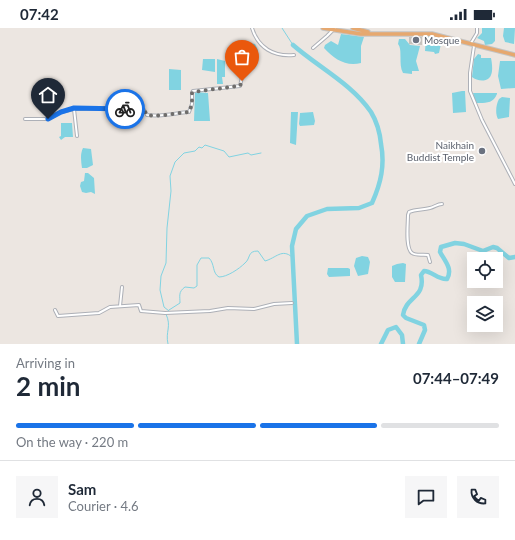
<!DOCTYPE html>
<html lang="en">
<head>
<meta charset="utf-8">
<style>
	body { margin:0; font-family:Lato,sans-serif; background:#f6f6f7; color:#1f2937; height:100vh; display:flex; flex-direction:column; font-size:15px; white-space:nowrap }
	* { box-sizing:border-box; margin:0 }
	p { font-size:13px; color:#747a83 }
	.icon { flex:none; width:22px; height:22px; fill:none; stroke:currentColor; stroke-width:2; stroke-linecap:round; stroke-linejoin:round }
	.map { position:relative; height:316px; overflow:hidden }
	.panel { display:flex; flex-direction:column; background:#fff; flex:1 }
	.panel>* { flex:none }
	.buttons { position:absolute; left:467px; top:224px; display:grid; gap:8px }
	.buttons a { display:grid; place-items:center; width:36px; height:36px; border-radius:0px; background:#fff; box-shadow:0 4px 16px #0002; font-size:20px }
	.pin { position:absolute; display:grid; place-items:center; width:34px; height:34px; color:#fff; margin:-41px -17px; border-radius:50% 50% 50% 0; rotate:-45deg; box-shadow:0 0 4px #0007 }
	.pin .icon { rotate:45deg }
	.courier { position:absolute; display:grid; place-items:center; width:40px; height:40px; margin:-20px; border:3px solid #1a73e8; border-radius:50%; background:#fff; color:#222; box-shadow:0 1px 5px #0007 }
	.overview em { font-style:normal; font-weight:700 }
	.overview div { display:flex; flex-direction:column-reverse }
	.overview { display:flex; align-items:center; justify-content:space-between; height:68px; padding:0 16px }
	h1 { font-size:26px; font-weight:700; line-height:30px }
	.bar { display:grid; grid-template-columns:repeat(4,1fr); gap:6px 4px; align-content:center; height:48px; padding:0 16px }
	.bar i { height:5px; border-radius:3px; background:#e0e1e3 }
	.bar .active { background:#1a73e8 }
	.bar p { grid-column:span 4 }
	.line { display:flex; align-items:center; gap:10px; padding:0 16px; border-top:1px solid #e0e1e3 }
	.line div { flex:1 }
	.round { display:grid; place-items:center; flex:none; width:42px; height:42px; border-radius:0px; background:#f6f6f7 }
	.status { display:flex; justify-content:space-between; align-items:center; height:28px; padding:0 20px; background:#fff; direction:ltr }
	.status svg { height:11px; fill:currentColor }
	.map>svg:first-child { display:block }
	.water { fill:#81d3e1 }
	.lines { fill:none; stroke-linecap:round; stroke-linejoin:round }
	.stream { stroke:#81d3e1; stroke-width:1 }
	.river { stroke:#81d3e1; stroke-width:4.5 }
	.building { fill:#c5c1bc }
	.minor-casing { stroke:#adb0b7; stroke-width:4 }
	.trunk-casing { stroke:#c4c4c4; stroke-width:5.5 }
	.minor { stroke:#fff; stroke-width:2 }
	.trunk { stroke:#e6a86f; stroke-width:3.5 }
	.done { stroke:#6f6d6b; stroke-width:4; stroke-dasharray:0 7.2 }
	.route { stroke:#1a73e8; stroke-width:5 }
	.worship-dot { fill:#6b7280; stroke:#fff; stroke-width:1.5 }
	.labels { text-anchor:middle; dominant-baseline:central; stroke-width:4; stroke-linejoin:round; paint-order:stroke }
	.worship-label { font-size:10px; fill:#5b616d; stroke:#fff; text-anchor:start }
</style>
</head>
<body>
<div class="status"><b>07:42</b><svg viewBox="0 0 49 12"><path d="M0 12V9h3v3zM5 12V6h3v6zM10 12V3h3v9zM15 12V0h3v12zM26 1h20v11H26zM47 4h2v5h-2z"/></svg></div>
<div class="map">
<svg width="515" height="316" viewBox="0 0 515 316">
	<rect width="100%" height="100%" fill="#ece6e1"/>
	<path class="water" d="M482,0H495V13L492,16L485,17L484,13L477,10L482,5Z
		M504,0H515L514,16L505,14L503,8Z
		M341,6L364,9L361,18V35C346,39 334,31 324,20L325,17L331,13L338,17Z
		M430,8L442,11L439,25L435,26L434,24L425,23L426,9Z
		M399,11H405L410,17L420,18L416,33L419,43H412V46L403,45C398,36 403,22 398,16Z
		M245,14L255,16L258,22V30H255L256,39L254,40L243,38C241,31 240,20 245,14Z
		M478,26L481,27V30H491C492,35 493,42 491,47C488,55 477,53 472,49L474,31Z
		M203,31H215V44L202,42Z
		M217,31L225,33V49H222L223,56H217Z
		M500,33H515V60L501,61L498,48Z
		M169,41L181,42V62H169Z
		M462,63H465L466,84L453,85L452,65Z
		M195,64L208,65L210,93H194Z
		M473,65H497V66C493,76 485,75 475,75Z
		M502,69L510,70L509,89L498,91C495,86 496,76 499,71Z
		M291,84H298L296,117L290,115Z
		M313,84L315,93L314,97L300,98L299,96L300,85Z
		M61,95H72L73,109H65L61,112L59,109L61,108Z
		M83,120L91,121L93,137L87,140H82C81,133 80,126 83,120Z
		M85,145H88L94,150L95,166L91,164L86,165L82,164L80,158L81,154L84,153Z
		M362,228L368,229L370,234L368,246L358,248L354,238L356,230Z
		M403,235L406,236L405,254H395L392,249V238L397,236Z
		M328,240H348L350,241V248L329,249L327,246Z"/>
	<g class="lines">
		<path class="stream" d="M282,0L293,17
			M169,282L180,275C180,268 178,264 185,259L194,260L197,258V237L201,230H209C215,236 212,245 219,249C227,249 239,241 245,235C251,230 247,223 258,223L265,233C276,230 282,220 292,229
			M169,283L164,279L160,262L161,248L166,235L167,200L171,163L170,148L175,134L184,125L195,123L199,119L202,120L205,117L224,123L229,129L248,125L251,127L261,125
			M166,286C172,299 165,303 168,316"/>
		<path class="river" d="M293,17C318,39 352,56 371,84C377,94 380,105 381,116C385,137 381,155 372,175L359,180L327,181L307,188L296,201L292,218L297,316
			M381,316L388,302L396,299L402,307L403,316
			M419,316L425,302L424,297L406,290L403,287C406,268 426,270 421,247L424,243C432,243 438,252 447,251C453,241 445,233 440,224L441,219L455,215L464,216L483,223L493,219L497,220L509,230L515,229"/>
	</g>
	<path class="building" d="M409,9H422V17L409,16Z"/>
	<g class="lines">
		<defs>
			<path id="minor" d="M252,0C258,20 274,29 294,27
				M471,15L477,5V0
				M474,18L470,45V63L482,92L515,156
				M313,20L327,8L335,0
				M75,81H137L144,82L147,87C162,89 175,85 189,84L192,76V65L193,63L240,58L242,49
				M25,91H48L61,84L74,81L77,108
				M430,234L428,227C423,226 416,228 412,225C405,220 408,196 408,187L409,184C416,181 423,182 430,180C435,179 437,176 442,176
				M120,278L122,259
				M55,282L58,288L99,285L110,279L139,277L141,283L165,285L210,283L228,280L254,281L274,276L292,275"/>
			<path id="trunk" d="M323,0L361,6H432L515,27
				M353,0L368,4"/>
		</defs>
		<use href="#minor" class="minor-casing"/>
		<use href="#trunk" class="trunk-casing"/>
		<use href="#minor" class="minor"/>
		<use href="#trunk" class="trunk"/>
	</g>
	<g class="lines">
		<path class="done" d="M125,81L144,82L147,87C162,89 175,85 189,84L192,76V65L193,64L238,58H240L242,53"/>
		<path class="route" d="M48,91L61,84L74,80L125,81"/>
	</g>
	<g class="worship-dot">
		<circle cx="416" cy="12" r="4"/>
		<circle cx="482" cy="123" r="4"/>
	</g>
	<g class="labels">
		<g class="worship-label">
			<text x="424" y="12">Mosque</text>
			<text x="474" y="117" text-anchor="end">Naikhain<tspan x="474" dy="12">Buddist Temple</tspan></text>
		</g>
	</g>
</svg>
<div class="buttons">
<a><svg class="icon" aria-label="locate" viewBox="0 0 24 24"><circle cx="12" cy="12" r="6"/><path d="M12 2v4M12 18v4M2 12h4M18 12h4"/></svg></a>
<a><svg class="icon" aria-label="layers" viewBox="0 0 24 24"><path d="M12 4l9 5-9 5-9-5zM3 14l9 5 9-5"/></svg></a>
</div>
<div class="pin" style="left:242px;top:53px;background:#ea580c"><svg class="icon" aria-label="bag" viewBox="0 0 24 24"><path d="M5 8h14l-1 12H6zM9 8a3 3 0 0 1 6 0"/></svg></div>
<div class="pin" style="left:48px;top:91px;background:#1f2937"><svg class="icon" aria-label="home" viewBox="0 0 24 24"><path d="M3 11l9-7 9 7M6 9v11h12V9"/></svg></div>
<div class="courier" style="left:125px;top:81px"><svg class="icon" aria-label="bike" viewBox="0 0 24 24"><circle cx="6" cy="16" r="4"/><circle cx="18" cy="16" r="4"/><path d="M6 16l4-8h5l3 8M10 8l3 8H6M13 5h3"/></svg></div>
</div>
<section class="panel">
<div class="overview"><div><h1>2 min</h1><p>Arriving in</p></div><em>07:44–07:49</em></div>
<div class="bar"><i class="active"></i><i class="active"></i><i class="active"></i><i></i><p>On the way · 220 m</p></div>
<div class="line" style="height:72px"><a class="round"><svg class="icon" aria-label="person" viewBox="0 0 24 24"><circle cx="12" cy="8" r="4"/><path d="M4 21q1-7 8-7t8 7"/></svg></a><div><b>Sam</b><p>Courier · 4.6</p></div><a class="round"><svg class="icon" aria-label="chat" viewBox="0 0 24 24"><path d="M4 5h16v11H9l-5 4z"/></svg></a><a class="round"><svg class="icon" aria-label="phone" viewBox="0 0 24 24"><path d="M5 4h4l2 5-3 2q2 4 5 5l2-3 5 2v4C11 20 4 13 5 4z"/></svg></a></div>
</section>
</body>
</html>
